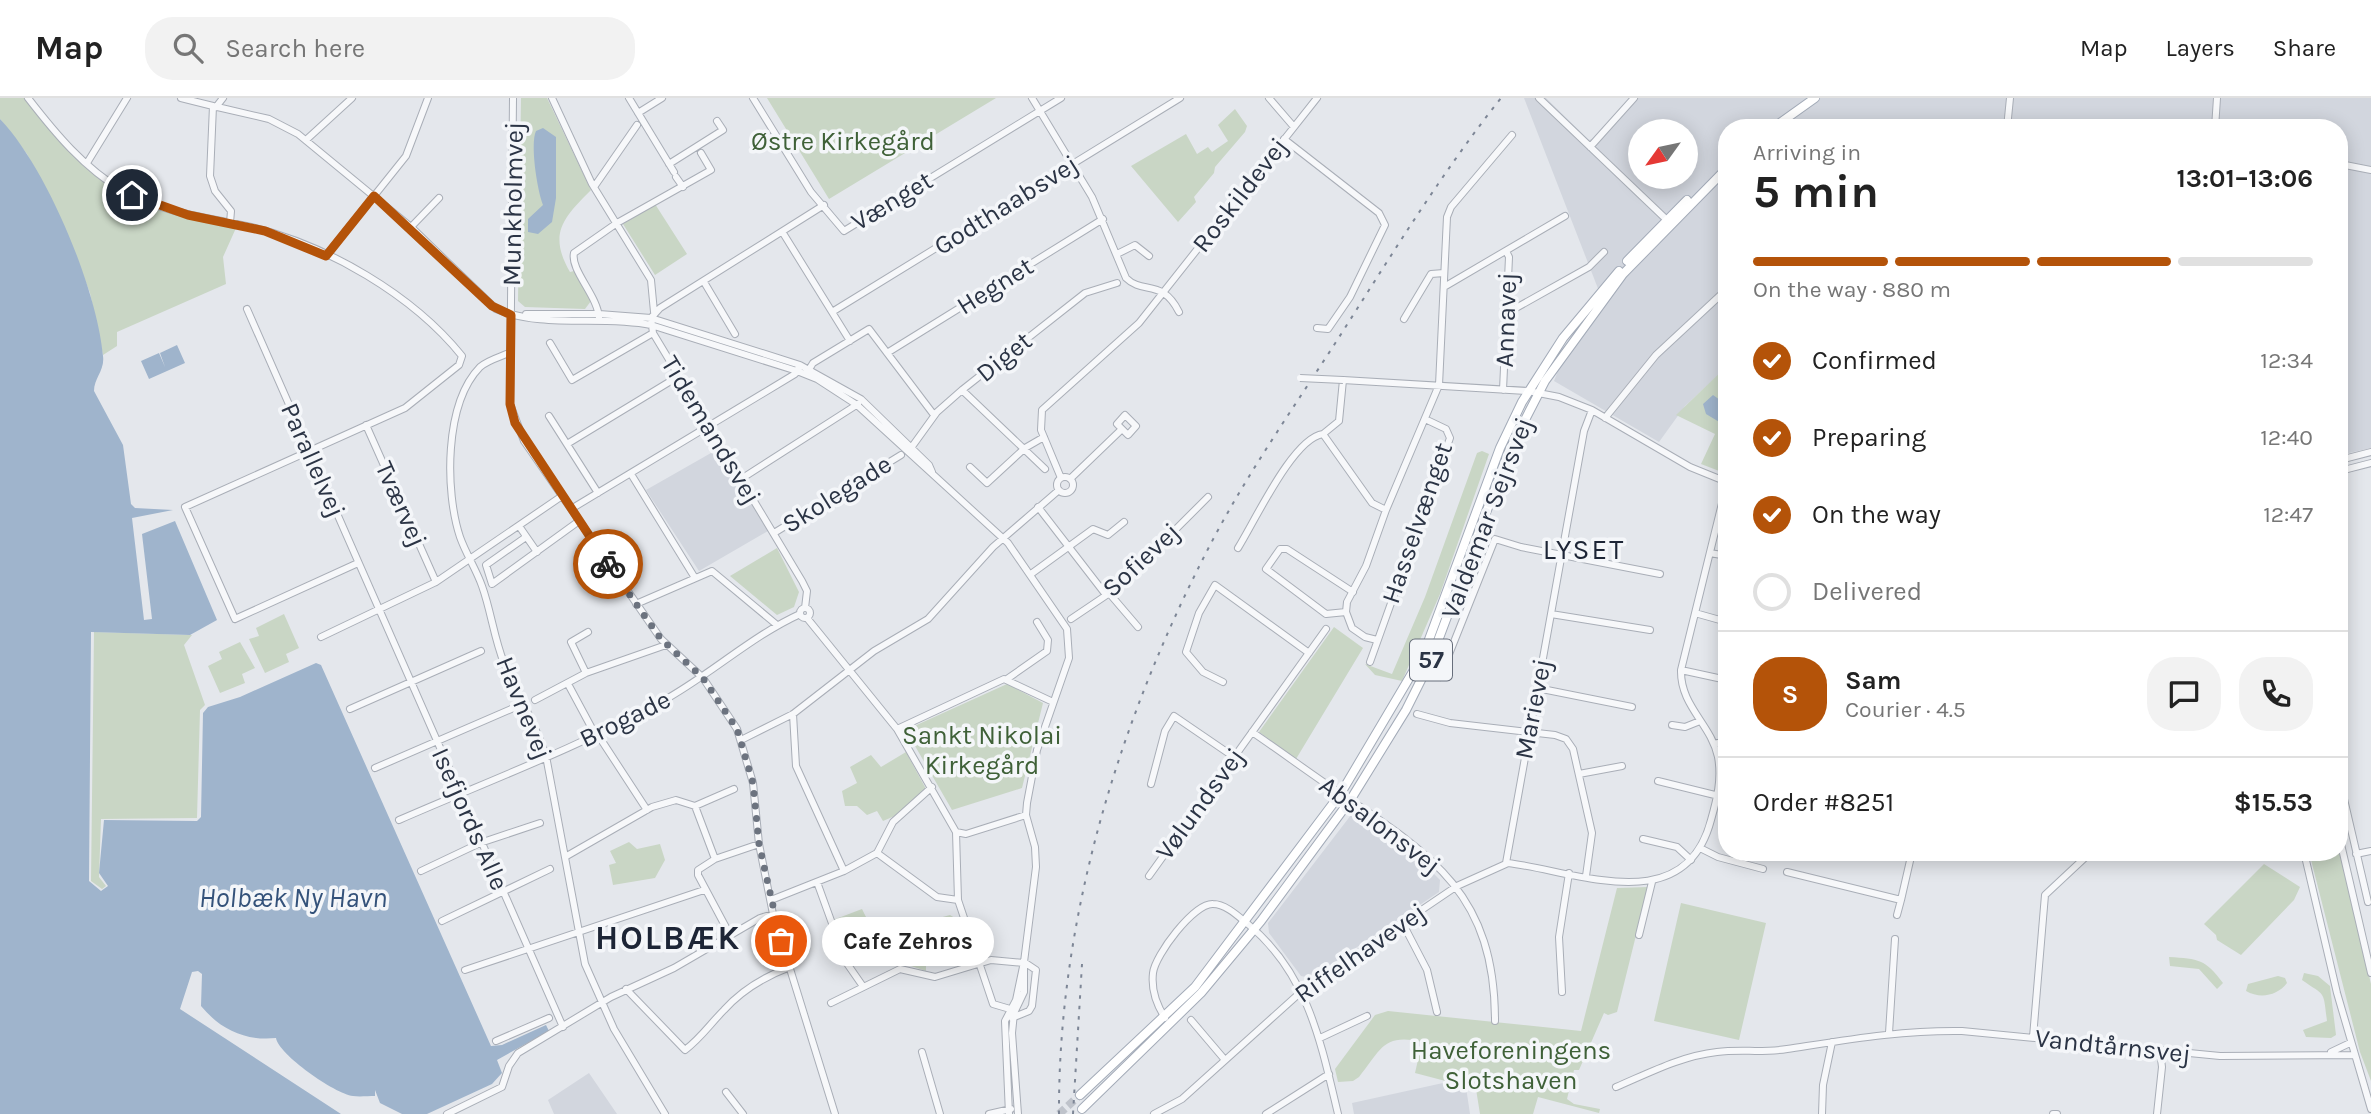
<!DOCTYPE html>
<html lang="en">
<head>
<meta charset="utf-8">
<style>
	body { margin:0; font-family:Karla,sans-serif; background:#f2f2f2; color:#222; height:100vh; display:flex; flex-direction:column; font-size:26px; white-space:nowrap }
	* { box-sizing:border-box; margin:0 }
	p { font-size:23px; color:#767676 }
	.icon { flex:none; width:38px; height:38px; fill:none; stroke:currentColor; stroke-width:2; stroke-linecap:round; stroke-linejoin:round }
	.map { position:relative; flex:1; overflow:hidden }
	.drawer { position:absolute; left:1718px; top:21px; width:630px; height:742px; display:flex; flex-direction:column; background:#fff; border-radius:28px; box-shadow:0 4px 18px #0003 }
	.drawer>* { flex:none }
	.needle { width:46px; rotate:237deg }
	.controls { position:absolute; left:1628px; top:21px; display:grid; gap:14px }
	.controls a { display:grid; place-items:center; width:70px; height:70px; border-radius:50%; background:#fff; box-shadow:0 4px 18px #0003; font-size:35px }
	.pin { position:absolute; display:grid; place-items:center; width:60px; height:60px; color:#fff; margin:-30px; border:4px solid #fff; border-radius:50%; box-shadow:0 2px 7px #0007 }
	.courier { position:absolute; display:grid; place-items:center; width:70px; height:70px; margin:-35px; border:5px solid #b45309; border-radius:50%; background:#fff; color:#222; box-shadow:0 2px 9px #0007 }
	.bubble { position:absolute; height:49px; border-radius:24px; background:#fff; box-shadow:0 4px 18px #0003; font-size:23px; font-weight:700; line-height:49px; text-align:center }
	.head em { font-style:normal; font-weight:700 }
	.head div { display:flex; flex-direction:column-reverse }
	.head { display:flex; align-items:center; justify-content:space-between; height:119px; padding:0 35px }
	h1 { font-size:46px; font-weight:700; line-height:52px }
	.bar { display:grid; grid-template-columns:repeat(4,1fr); gap:10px 7px; align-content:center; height:84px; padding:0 35px }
	.bar i { height:9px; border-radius:5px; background:#e0e0e0 }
	.bar .on { background:#b45309 }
	.bar p { grid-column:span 4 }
	.line { display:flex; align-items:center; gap:18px; padding:0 35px; border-top:2px solid #e0e0e0 }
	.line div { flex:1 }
	.round { display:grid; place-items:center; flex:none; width:74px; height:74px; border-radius:28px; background:#f2f2f2 }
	ol { padding:0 35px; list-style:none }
	li { display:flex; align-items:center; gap:21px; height:77px }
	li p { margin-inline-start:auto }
	li .icon { padding:7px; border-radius:50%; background:#b45309; color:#fff; stroke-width:4 }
	li:last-child { color:#767676 }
	li i { width:38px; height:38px; border:4px solid #e0e0e0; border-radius:50% }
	header { display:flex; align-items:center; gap:42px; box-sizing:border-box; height:98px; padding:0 35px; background:#fff; border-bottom:2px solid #e0e0e0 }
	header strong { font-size:33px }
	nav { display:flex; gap:38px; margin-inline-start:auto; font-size:24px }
	.search { width:490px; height:63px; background:#f2f2f2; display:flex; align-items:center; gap:18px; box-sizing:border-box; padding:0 24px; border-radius:28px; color:#767676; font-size:26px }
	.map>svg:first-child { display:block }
	.built { fill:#d2d6de; fill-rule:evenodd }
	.green { fill:#c9d6c5 }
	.water { fill:#9fb4cc }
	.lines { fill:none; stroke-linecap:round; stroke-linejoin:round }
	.major-tunnel { stroke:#bfc3cb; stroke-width:8; stroke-dasharray:8 4; stroke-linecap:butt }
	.minor-casing { stroke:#a9aeb7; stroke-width:8 }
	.major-casing { stroke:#a3abb8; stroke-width:10 }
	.minor { stroke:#f7f8fa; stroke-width:6 }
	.major { stroke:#fff; stroke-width:8 }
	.rail { stroke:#7d8696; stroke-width:2; stroke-dasharray:3.5 7; stroke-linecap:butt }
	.minor-bridge-casing { stroke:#a9aeb7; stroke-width:8; stroke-linecap:butt }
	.minor-bridge { stroke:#f7f8fa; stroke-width:6 }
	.done { stroke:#6c737f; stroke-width:7; stroke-dasharray:0 12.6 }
	.route { stroke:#b45309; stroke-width:9 }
	.labels { text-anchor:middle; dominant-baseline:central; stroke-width:7; stroke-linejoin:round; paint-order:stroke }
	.shield { fill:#f4f6f9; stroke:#676e7b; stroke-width:2 }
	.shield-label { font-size:24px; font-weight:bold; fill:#2b3445 }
	.park-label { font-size:26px; fill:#3f6138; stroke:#f4f6f9 }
	.street-label { font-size:26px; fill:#2b3445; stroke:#f4f6f9 }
	.neighbourhood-label { font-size:28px; letter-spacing:2px; fill:#1d2536; stroke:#f4f6f9 }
	.water-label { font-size:28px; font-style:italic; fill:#34527a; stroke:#f4f6f9 }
	.district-label { font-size:33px; font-weight:bold; letter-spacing:2px; fill:#1d2536; stroke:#f4f6f9 }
</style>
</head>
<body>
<header>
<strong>Map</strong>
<div class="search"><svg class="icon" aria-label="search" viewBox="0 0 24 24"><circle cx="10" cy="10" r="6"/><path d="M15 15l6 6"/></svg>Search here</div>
<nav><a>Map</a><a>Layers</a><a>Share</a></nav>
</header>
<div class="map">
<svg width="2371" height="1016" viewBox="0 0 2371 1016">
	<rect width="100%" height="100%" fill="#e4e7ec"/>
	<path class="built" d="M1524,0H1546L1589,42L1595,40L1630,0H2371V350L2340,357V30H1727V269L1685,308L1659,344L1554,283L1560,268L1604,206ZM1640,33H1685V79H1640Z
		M718,351L768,433L699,473L646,392Z
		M1351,717L1374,727L1416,758L1440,782L1439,794L1311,880L1301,878L1269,835L1268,825Z
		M589,975L617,1016H554L548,1002Z
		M1443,985L1466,989L1470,1016H1354L1352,1005Z"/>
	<path class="green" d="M0,0H24C86,79 136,113 236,130L223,159L226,186L117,234V248L103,257L90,195L71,146L27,56L0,21Z
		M521,0H547L591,92C563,120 548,136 570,174L574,173L591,203L585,211L525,209L518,203Z
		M767,0H996L829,101Z
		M1235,11L1247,28L1245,34L1215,69L1214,75L1194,99L1196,104L1178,124L1131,68L1186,36L1197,56L1208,49L1212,54L1228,43L1218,27Z
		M655,106L687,156L655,177L623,126Z
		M1727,268V376L1701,366L1715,336L1676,317Z
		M1482,353L1489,356L1440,496L1402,583L1375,577L1365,566L1392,576L1425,499L1477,355Z
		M777,450L799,494L794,509L777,517L730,478Z
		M284,516L299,550L286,556L289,564L265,575L249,541L259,538L256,530Z
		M1334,529L1363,550L1296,661L1259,634Z
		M94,534L192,537L184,547L205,607L200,612L197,720L101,721L99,779L106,788L102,791L91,783Z
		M240,544L255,570L242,576L245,585L220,595L208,568L222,561L219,554Z
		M1007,586L1043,605L1022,690L952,712L911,641L910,630Z
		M906,654L926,691L897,717L883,723L877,713L867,717L857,708H845L842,693L857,685L850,669L871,657L881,669Z
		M629,744L637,751L660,746L665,762L655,780L613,787L609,767L616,765L610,753Z
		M2340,752L2371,886V983L2360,954L2309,754Z
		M2264,766L2300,789L2294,802L2241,857L2217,842L2216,837L2204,826Z
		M1648,789L1617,914L1608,917L1604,915L1579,972H1574L1567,1001L1574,1006L1600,1011L1599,1015L1538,999L1533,1016H1480L1476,991L1415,975L1422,944C1383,935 1381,952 1359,979L1353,983L1338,984L1335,971L1375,917L1388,913L1581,933L1617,790Z
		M1681,805L1766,825L1739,942L1654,923Z
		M862,811L868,823L876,822L897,844L914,832L919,836L939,820L950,817L958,822L967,846L926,860V873L908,867H897L885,844L849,865L833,822Z
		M2169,859C2199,861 2205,861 2223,885L2217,891L2199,871L2170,868Z
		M2304,875L2318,878L2330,888L2336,937L2331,940L2306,939L2303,932L2327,923C2323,891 2326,899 2302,882Z
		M2278,878L2285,880L2287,885C2277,898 2260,901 2246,893L2248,886Z"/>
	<path class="water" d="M0,21C47,70 97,191 103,258C105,272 94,280 94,293L123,347L131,406L135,410L173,412L132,420L144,522L152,521L142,436L175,423L217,522L190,537L91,534L89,783L101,793L108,788L99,775L104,722L197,723L201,719L203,615L208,609L240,599L316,565L321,567L491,948L502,947L546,927L549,933L497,962L502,975L492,986L427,1016H402L380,1005L375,992V998C368,998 359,999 353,998C335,996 278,956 276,940C245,943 221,932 201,908L202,876L198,873L192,874L180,911L341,1016H0Z
		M543,30L556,39V100L552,124L538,136L528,134V121L543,107C537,91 530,46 536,33Z
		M177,247L185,265L149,281L141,263L159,255L165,269L160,255Z
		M1713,297L1727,307V324L1721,325L1706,316L1703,306Z
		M948,821L959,840L957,846L934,855L922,837L940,823Z"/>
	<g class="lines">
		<path class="major-tunnel" d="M1059,1016L1080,997"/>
		<defs>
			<path id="minor" d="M28,0C55,35 84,70 123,93C163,115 207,119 251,129C327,147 413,197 462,258L459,267L405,310L185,409L235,521L358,465
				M181,0L213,8L210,78L215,93L231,113L230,125
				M513,0L510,306L524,343L661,541L703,580L737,631L753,685L759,746L773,816L835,1016
				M552,0L592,86L651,182L654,214
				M629,0L674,74
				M753,0L811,94L844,133L1061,0
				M1032,0L1092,99L1126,180C1143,197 1162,180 1179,214
				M1269,0L1294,29
				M1539,0L1669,124
				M213,8L269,21L298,36L411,129L496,211C544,231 601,217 651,227L797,273L817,281L857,307L1008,445L1067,531L1069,560L1037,652L1027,705L1026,717L1035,749L1036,769L1024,864L1016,902L1005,923L1009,1016
				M216,9L223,0
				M638,15L662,0
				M2007,30L2010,0
				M2215,30L2217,0
				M1284,41L1379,115L1385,127L1350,199L1328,231L1317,230
				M306,42L352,0
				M1590,49L1634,0
				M87,65L127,0
				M669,66L723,32L717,23
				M2340,66L2371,72
				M676,79L683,89
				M594,89L637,27
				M411,129L439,100
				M783,135L850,243
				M1117,156L1135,147L1149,158
				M326,158L406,58L428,0
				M704,184L735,236
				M1444,189L1565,118
				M247,211L563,929
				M832,214L1180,0
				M1507,215L1589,169L1604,154
				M526,216H599L651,220L800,267L861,301L929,367L932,374
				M599,220C598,198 570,172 574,155L617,125L711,72L701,55
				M1404,221L1431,176L1444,175
				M550,245L572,282L653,235
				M509,255C500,259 488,262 480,269C444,306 445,394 460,439C466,456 476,471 482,488C491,513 494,540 504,565C518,597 535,625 546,658L585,866L614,931L665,1016
				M887,255L1103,121
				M808,273L813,265L869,231L934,317
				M962,292L1045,371
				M1503,292L1509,159L1506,153
				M549,318L598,395
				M1605,320L1656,257L1727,191
				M366,327L436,484
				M567,346L679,278
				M911,350L937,314L962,292L1085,195L1117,185
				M2340,362L2371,354
				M970,369L987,385L1025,350L1044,339
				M2340,373L2371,365
				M631,376L695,480
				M1057 387a8 8 0 1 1 16 0a8 8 0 1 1-16 0Z
				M1061,380L1041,332L1042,312L1139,225L1317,0
				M741,381L858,306
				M1070,381L1122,331L1128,337L1136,328L1125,317L1117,326L1122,331
				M1038,409L1106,497
				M571,411L795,276L799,269
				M1386,412L1372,405L1323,336L1339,323L1343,282L1528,293L1559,299L1592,312L1690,369L1727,384
				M519,428L537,454
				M774,435L901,357
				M526,439L486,467L492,486L579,423
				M1725,444L1727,425
				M1238,450C1255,423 1293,340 1323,336
				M1710,455L1727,458
				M1031,476L1093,431L1108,437L1124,424
				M1109,495L1138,529
				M636,506L712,473L777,527
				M800 515a5 5 0 1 1 10 0a5 5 0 1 1-10 0Z
				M805,510L807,493L802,483L653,235L651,220L660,210L824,107
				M1346,514L1326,516L1266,471L1280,451H1287L1353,494
				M1695,515L1727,524
				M1551,516L1650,532
				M807,520L897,631L956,734L958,802L993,906L1010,911
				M1071,521L1117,490L1208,399
				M321,539L436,484L562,398
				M1377,542L1365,539L1352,530L1346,514L1347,504L1366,468L1386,412L1439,287L1447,119L1451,109L1512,37
				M1370,564L1450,340L1446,331L1425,321
				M1681,572L1727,582
				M586,575L571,544L588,534
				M1440,579L1495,441L1521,449L1660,476
				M1007,581L1047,553L1048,542L1037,524
				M1223,584L1203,574L1186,554L1199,515L1215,487L1309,555
				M568,586L596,638
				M1537,590L1632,609
				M535,602L586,575L666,547
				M350,611L481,553
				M793,616L796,668L844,773
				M1417,616L1450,625L1555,637L1566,641L1573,651L1592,735L1586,778
				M1672,627L1685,629L1700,623
				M897,631L1004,581L1053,604
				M1252,634C1280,653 1307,673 1335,692C1432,756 1495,796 1495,923
				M598,637L647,712
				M741,642L793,616L874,553L928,521L993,449L1059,392
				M1714,646L1727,643
				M375,670L525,605
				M1579,676L1622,668
				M1658,683L1727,700
				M2340,684L2368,804
				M1151,686L1165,633L1174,618L1234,659
				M695,708L715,761L698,772V777L730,837
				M695,708L734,691
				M399,722C486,684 577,650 661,604C709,578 750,539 800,516
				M956,734L966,736L1026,717
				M1643,741L1677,749L1691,762
				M2340,742L2371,875
				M1700,750L1718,759L1763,771
				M2304,754L2337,895L2371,1011
				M877,755L937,799L958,802
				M877,755L893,724L932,689
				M2356,756L2371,753
				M565,759L652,709L676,702L695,708
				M715,761L759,746
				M1506,765L1584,333L1592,312
				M421,773L480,745L540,725
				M1787,774L1901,802L1912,754
				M1149,778L1326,531
				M817,784L846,864L862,887
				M771,802L844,773L877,755
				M1897,817L1901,802
				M442,823L550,771
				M1402,824L1427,872L1437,914
				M1639,837L1652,784
				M465,872L704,792
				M626,891L685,952C701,940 710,926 724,912C741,893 766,878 790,869
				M1562,894L1559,839L1569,775
				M831,905L900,871L935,879L991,862L1024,865
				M1012,920L1029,913L1032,908L1036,872L1024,864
				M1165,920C1156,906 1151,892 1153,875C1155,857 1194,805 1213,806C1226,806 1239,819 1249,827C1308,876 1321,945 1338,1016
				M1191,922L1225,962
				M1889,935L1895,841
				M2033,939L2045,797L2091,754
				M1320,940L1367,918
				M496,943L549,920
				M922,954L940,1016
				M2331,954L2350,945
				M1616,989C1649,975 1681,958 1717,954C1740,951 1763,955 1787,951C1846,942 1902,932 1962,933L2220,958L2353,957
				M726,994L743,1016
				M447,1016L502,989L509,968L518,955L611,899L674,870L760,820L773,816
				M989,1016L1011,1011
				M1018,1016L1012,935L1014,915L1024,894V867
				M1154,1016L1182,1001L1302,893L1457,788L1508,765C1579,774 1685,821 1711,722C1717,701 1722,681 1718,659C1711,626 1680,608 1681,572L1727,385
				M1266,1016L1329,976
				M1822,1016L1823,987L1832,944
				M2053,1016H2057
				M2157,1016L2162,969L2160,953"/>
			<path id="major" d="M1773,30L1815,0
				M1627,163L1687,102
				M1080,997L1195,889L1341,695L1424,555L1500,350L1522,304L1563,240L1619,173
				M1082,1011L1201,895L1261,823L1351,701L1406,612L1430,564L1510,351L1545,283L1623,176L1727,70"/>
		</defs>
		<use href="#minor" class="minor-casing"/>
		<use href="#major" class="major-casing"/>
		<use href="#minor" class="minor"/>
		<use href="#major" class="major"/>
		<path class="rail" d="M1059,1016C1058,821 1119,623 1208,451C1245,379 1292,312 1336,244C1389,161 1440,77 1501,0
			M1073,1016L1082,866"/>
		<defs>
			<path id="minor-bridge" d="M1300,280L1343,282"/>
		</defs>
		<use href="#minor-bridge" class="minor-bridge-casing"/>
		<use href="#minor-bridge" class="minor-bridge"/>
	</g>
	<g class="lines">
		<path class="done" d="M608,466L661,541L703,580L737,631L753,685L759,746L781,843"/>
		<path class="route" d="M132,97L188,117L265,133L326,158L374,98L492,208L511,217L510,306L515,325L608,466"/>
	</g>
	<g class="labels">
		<rect class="shield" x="1410" y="541.5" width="42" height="41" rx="5"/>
		<g class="shield-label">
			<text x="1431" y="562">57</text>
		</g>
		<g class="park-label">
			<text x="843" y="43">Østre Kirkegård</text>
			<text x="982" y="637">Sankt Nikolai<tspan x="982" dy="30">Kirkegård</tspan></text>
			<text x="1511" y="952">Haveforeningens<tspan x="1511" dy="30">Slotshaven</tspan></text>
		</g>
		<g class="street-label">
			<text transform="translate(1240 97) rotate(-52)">Roskildevej</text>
			<text transform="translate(892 103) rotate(-31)">Vænget</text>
			<text transform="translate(513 106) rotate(-89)">Munkholmvej</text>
			<text transform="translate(1006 107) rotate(-32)">Godthaabsvej</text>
			<text transform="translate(995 188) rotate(-32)">Hegnet</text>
			<text transform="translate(1506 222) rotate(-88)">Annavej</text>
			<text transform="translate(1004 259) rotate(-39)">Diget</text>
			<text transform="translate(711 332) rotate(59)">Tidemandsvej</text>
			<text transform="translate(313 362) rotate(66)">Parallelvej</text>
			<text transform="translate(837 396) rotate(-32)">Skolegade</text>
			<text transform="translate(401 406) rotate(66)">Tværvej</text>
			<text transform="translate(1487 420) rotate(-69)">Valdemar Sejrsvej</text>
			<text transform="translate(1417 425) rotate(-71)">Hasselvænget</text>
			<text transform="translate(1141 462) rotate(-43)">Sofievej</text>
			<text transform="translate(524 610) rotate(68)">Havnevej</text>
			<text transform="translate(1533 611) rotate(-79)">Marievej</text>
			<text transform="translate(625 621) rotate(-26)">Brogade</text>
			<text transform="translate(1200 706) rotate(-54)">Vølundsvej</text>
			<text transform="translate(470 721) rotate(66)">Isefjords Alle</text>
			<text transform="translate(1380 727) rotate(37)">Absalonsvej</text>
			<text transform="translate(1360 855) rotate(-35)">Riffelhavevej</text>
			<text transform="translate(2113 948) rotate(6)">Vandtårnsvej</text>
		</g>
		<g class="neighbourhood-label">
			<text x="1584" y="451">LYSET</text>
		</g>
		<g class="water-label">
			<text x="293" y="799">Holbæk Ny Havn</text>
		</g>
		<g class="district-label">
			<text x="668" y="840">HOLBÆK</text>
		</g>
	</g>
</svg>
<div class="controls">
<a><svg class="needle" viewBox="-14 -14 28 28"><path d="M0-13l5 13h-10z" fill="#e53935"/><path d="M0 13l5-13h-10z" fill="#767676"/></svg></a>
</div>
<div class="pin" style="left:781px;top:843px;background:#ea580c"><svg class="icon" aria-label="bag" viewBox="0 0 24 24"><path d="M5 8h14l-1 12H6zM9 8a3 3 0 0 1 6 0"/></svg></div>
<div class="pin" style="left:132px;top:97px;background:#1f2937"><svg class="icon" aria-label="home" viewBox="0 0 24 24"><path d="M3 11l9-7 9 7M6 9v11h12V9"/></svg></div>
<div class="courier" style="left:608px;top:466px"><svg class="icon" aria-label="bike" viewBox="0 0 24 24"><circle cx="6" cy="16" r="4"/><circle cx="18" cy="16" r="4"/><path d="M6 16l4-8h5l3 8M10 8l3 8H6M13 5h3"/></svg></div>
<div class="bubble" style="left:822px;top:819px;width:172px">Cafe Zehros</div>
<section class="drawer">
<div class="head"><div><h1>5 min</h1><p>Arriving in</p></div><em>13:01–13:06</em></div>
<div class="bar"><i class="on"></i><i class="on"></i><i class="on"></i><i></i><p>On the way · 880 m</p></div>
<ol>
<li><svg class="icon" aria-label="check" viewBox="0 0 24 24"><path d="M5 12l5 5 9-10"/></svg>Confirmed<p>12:34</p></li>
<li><svg class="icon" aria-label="check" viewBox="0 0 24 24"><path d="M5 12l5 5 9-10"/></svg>Preparing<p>12:40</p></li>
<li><svg class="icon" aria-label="check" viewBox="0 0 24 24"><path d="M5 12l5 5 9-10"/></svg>On the way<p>12:47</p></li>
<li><i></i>Delivered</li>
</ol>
<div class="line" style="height:126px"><b class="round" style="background:#b45309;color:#fff">S</b><div><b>Sam</b><p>Courier · 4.5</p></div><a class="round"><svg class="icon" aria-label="chat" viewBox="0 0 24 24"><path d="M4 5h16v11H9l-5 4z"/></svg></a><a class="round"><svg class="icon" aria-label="phone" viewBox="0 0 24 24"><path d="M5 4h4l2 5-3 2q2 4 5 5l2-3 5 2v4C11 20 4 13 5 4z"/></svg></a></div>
<div class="line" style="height:91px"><div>Order #8251</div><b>$15.53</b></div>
</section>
</div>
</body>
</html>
